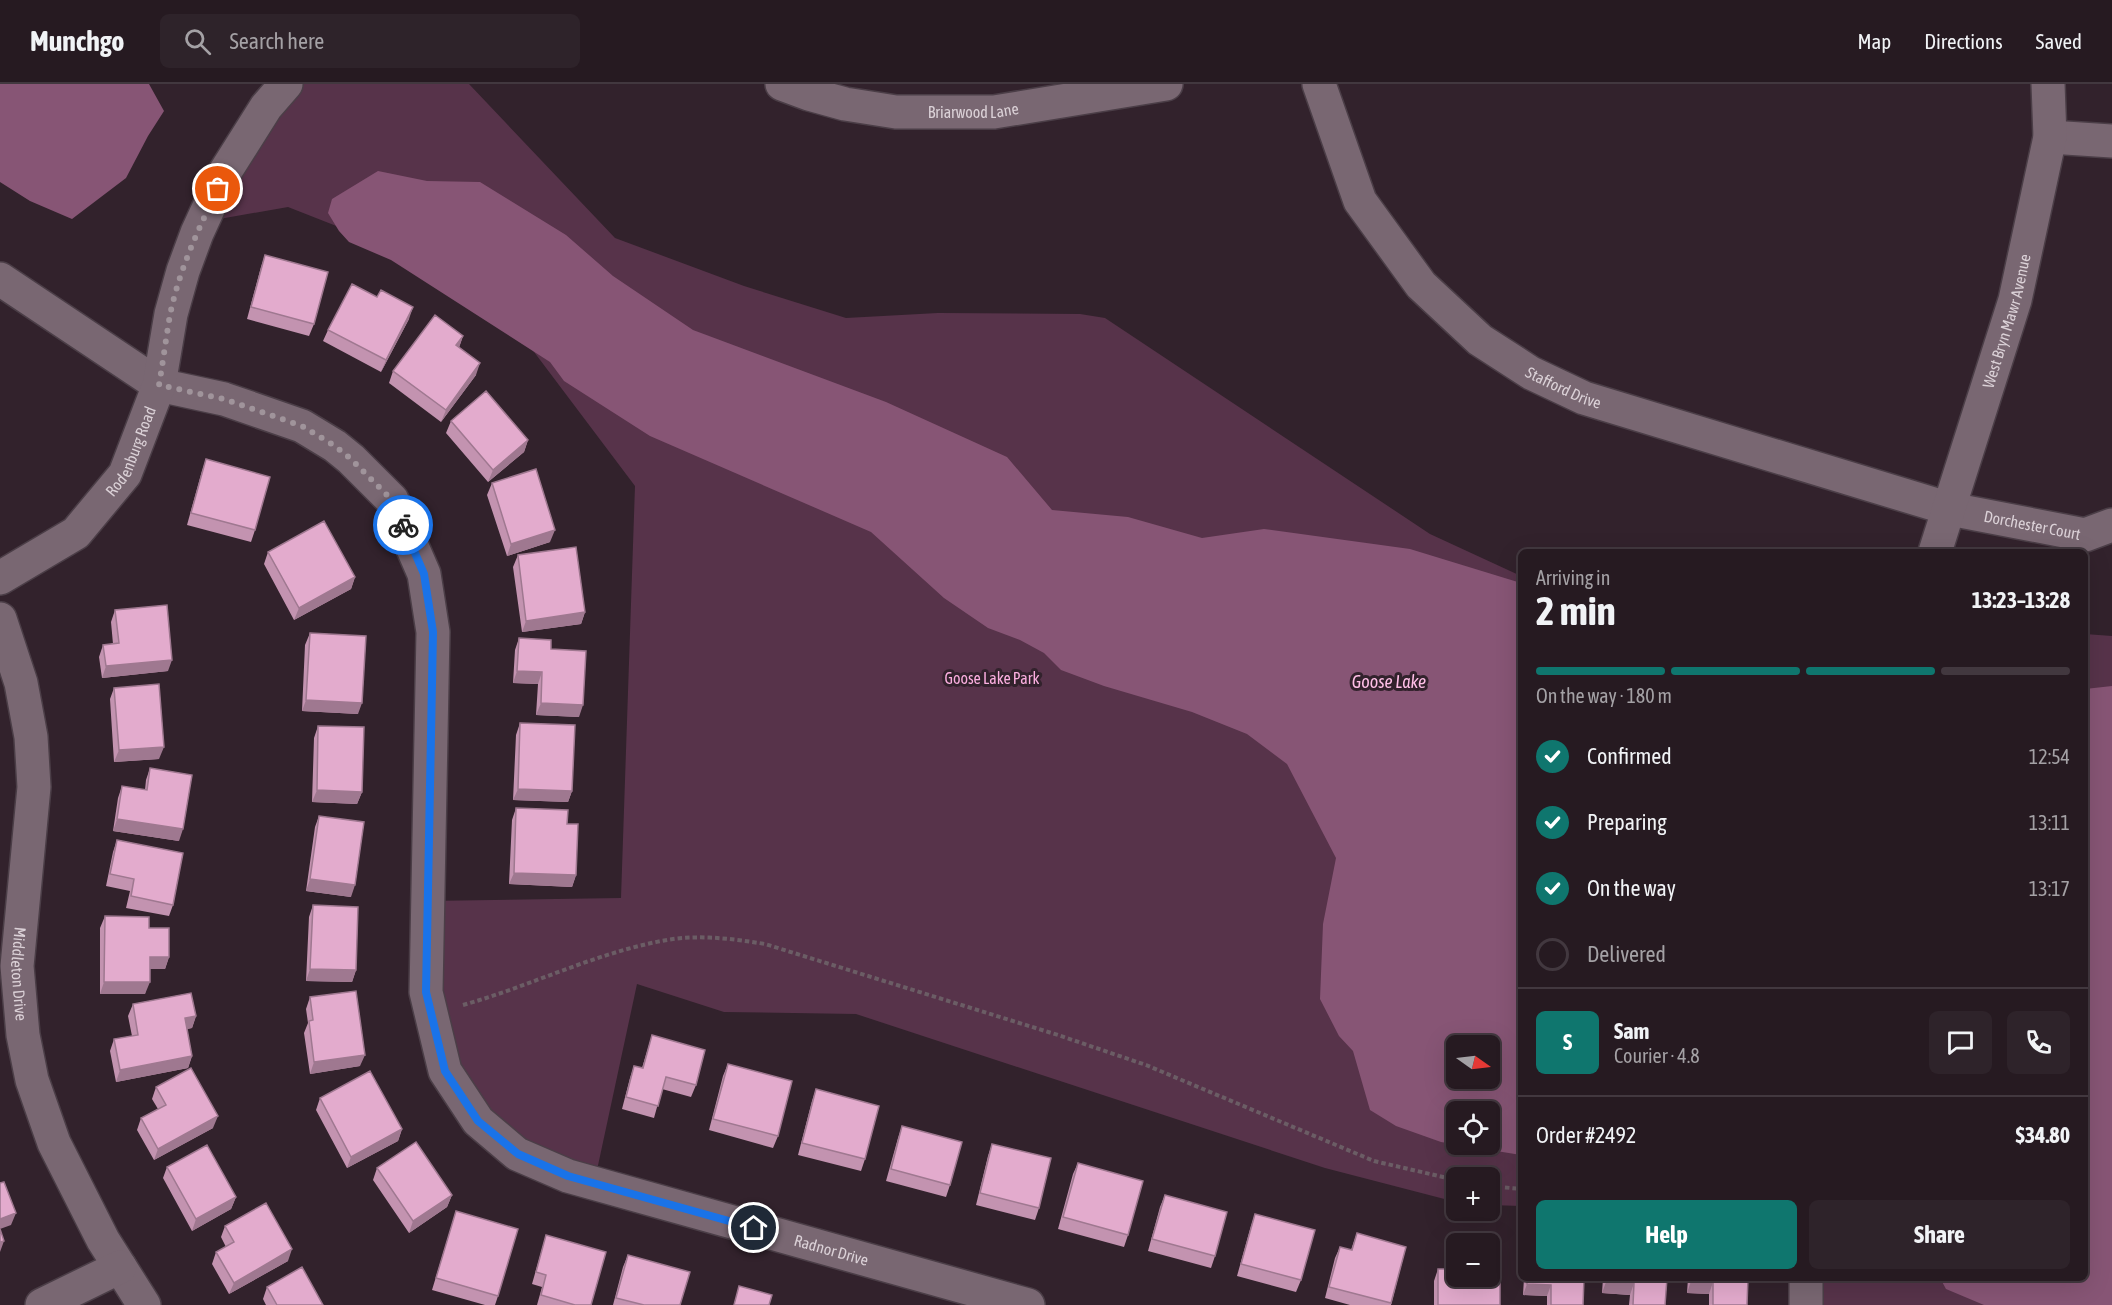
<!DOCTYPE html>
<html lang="en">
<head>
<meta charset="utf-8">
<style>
	body { margin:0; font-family:"Asap Condensed",sans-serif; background:#2e232a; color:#f1f3f6; height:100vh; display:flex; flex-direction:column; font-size:22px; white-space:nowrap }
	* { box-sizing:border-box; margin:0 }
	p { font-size:20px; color:#a4a1a5 }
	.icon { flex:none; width:33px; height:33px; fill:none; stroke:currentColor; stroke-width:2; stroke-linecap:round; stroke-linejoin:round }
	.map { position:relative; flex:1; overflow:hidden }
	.panel { position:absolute; left:1518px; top:465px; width:570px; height:732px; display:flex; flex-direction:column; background:#261a21; border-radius:9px; box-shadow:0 6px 24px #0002,0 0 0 2px #42383f }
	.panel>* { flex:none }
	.needle { width:39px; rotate:104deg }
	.buttons { position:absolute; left:1446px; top:951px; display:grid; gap:12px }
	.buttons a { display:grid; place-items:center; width:54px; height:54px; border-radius:9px; background:#261a21; box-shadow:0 6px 24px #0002,0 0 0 2px #42383f; font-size:30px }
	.pin { position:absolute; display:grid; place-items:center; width:51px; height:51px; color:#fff; margin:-26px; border:3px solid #fff; border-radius:50%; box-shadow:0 2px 6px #0007 }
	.courier { position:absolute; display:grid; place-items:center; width:60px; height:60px; margin:-30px; border:4px solid #1a73e8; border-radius:50%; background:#fff; color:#222; box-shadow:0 2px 8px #0007 }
	.summary em { font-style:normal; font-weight:700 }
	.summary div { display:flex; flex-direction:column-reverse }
	.summary { display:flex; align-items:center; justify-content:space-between; height:102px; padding:0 18px }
	h1 { font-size:39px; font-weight:700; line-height:45px }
	.bar { display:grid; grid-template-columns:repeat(4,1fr); gap:9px 6px; align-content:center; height:72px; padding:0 18px }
	.bar i { height:8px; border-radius:4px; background:#42383f }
	.bar .on { background:#0f766e }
	.bar p { grid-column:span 4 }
	.line { display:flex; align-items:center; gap:15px; padding:0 18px; border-top:2px solid #42383f }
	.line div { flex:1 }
	.round { display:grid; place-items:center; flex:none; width:63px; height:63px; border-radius:9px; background:#2e232a }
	ol { padding:0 18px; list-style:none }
	li { display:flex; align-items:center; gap:18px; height:66px }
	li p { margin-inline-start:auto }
	li .icon { padding:6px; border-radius:50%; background:#0f766e; color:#fff; stroke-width:4 }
	li:last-child { color:#a4a1a5 }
	li i { width:33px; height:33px; border:3px solid #42383f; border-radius:50% }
	.button { display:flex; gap:12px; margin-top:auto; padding:12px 18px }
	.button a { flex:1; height:69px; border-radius:9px; background:#0f766e; color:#fff; font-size:24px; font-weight:700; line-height:69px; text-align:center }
	.button a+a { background:#2e232a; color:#f1f3f6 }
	header { display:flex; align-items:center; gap:36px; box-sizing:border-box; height:84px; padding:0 30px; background:#261a21; border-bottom:2px solid #42383f }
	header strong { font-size:28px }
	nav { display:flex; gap:33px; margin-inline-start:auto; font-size:21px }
	.search { width:420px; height:54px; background:#2e232a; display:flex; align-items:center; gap:15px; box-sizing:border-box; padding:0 21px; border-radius:9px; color:#a4a1a5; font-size:22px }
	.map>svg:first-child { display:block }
	.green { fill:#57334a; fill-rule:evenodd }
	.water { fill:#875575; fill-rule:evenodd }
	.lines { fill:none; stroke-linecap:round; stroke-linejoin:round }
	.minor-casing { stroke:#4b3e47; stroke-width:36 }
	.path { stroke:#6b5d65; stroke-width:4; stroke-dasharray:4.5 3; stroke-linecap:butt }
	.minor { stroke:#796772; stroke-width:33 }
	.wall { fill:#c393b0 }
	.shaded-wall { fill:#9f7890 }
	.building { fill:#e3abcd; stroke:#9f7890; stroke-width:1.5 }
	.done { stroke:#a0949b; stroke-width:6; stroke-dasharray:0 10.8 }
	.route { stroke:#1a73e8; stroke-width:8 }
	.labels { text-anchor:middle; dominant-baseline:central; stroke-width:6; stroke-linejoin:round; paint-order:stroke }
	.street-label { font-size:16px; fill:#dbd1d7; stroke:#32222c }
	.park-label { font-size:16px; fill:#fbaedf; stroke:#32222c }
	.water-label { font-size:18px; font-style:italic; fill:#ffbfe7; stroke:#32222c }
</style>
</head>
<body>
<header>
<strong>Munchgo</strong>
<div class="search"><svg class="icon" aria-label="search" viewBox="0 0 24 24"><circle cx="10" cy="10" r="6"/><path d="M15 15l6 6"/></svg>Search here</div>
<nav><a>Map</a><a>Directions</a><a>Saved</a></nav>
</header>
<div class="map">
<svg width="2112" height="1221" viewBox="0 0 2112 1221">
	<rect width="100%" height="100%" fill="#32222c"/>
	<path class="green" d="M286,0H469L615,154L744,202L846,234L938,229L1080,230L1105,234L1430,450L1521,492V1122L1490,1121V1094H1456V1118L1325,1084L856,930L724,928L637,900L594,1100L568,1092L445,987L428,817L621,814L635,402L510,236L428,178L288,123L202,138ZM1456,962H1490V994H1456ZM1456,1028H1490V1060H1456Z
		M2085,550L2112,552V1221H1806V1194H2085Z"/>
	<path class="water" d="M0,0H149L164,27L148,52L126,94L72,135L30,117L0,98Z
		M378,87L427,97L480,98L566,151L613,192L693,246L886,318L1007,373L1052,426L1128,433L1202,454L1264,445L1410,465L1521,499V1071L1441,1058L1396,1042L1370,1026L1353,967L1339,952L1320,915L1323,840L1336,774L1287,680L1247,650L1192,628L1104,602L1061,586L1044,569L1020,556L988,544L944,514L871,448L650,352L564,297L550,278L391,176L349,158L339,147L328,129L332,115ZM1456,962H1490V994H1456ZM1456,1028H1490V1060H1456Z
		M2112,602V1221H1984L1946,1205L1940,1194H2085V605Z"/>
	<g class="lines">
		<defs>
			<g id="minor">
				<path id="s1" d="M782,0L809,10L845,20L896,28H994L1166,0"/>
				<path id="s2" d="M1319,0L1360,117L1421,201L1480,256L1531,289L1584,314L1950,425L2085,451L2112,441"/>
				<path d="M2050,53L2112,57"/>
				<path id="s3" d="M0,195L159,301L224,315L302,342L335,362L351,375L392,416L424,490L433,548L426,908L445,987L478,1037L517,1070L568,1092L1028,1221"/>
				<path id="s4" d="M1935,468L2015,216L2050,53L2048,0"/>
				<path id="s5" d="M0,494L76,449L125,390L159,301L171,230L183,187L197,149L225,88L266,23L286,0"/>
				<path id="s6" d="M0,535L21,599L31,653L34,703L17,882L23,951L32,996L54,1059L103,1156L144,1221"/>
				<path d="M1806,1194V1221"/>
				<path d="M42,1221L120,1183"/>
			</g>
		</defs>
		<use href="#minor" class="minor-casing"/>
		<path class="path" d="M463,921C534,901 601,866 673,855C704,851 734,855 765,860L1058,951L1146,981L1374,1077L1456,1096
			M1490,1102L1521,1105"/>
		<use href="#minor" class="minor"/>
	</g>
	<path class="wall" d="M265,171L314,240L309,252L247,235L261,183Z
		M409,235L381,288L323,257L328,246Z
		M463,252L459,263L476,291L441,338L389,299L393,287Z
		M451,337L528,356L524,368L488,398L446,349Z
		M206,375L255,446L251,458L187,441L202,387Z
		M492,399L550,458L507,472L487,411Z
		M268,468L355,493L351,505L294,536L264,480Z
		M518,471L585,528L581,540L522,548L513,483Z
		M115,526L168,587L102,594L99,573L103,561L113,560L111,538Z
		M310,549L358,630L302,627L305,561Z
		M519,554L551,565L579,633L536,631L538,600L513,599L515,566Z
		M114,604L159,675L114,678L110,615Z
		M520,639L572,707L568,718L513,716L516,651Z
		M318,642L362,708L357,720L312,718L314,654Z
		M150,684L179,757L113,747L118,714L122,702L145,706L146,696Z
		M516,724L567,740L576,791L572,803L509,800L512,736Z
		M319,732L351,813L306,807L315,743Z
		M117,756L173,821L169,832L126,824L130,807L106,802L113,768Z
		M313,821L356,886L352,898L306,897L309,833Z
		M105,832L149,844L169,873L165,885H150L145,910H100V844Z
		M310,913L360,982L310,990L304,949L308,939L306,925Z
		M133,920L196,932L192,944L187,945L192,972L188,984L116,998L110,967L114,955L132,952L128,932Z
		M652,951L696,1001L691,1013L662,1005L654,1034L622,1025L630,994L634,982L642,984Z
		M728,980L778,1052L773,1064L709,1046L723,992Z
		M156,1003L213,1044L154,1076L137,1046L141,1034L158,1025L152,1015Z
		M816,1005L865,1075L861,1087L798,1071L812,1017Z
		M320,1014L402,1045L398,1057L347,1084L316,1026Z
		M902,1042L950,1101L946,1113L886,1097L898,1054Z
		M992,1060L1039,1124L1035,1136L976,1121L988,1072Z
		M1078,1079L1128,1151L1124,1163L1058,1145L1073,1090Z
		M167,1083L236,1113L231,1125L192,1147L163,1094Z
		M377,1084L452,1111L447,1123L409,1149L373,1096Z
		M1165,1111L1215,1172L1211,1184L1148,1167L1160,1123Z
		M456,1127L498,1212L495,1221H485L432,1206Z
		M1255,1130L1301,1196L1296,1208L1237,1192L1251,1142Z
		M225,1142L288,1177L229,1210L212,1180L216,1168L226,1163L221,1153Z
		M1357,1149L1406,1163L1391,1221H1350L1325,1214L1335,1174L1340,1163L1351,1166Z
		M546,1151L591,1221H537L542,1203L532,1200Z
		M628,1171L680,1221H613L623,1183Z
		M1438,1185L1500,1221H1434V1197Z
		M1524,1194H1584L1583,1221H1547V1212L1523,1211Z
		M1603,1194H1667L1665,1221H1629L1630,1211L1602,1209Z
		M1688,1194H1748L1747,1221H1709V1210L1687,1209Z
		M267,1203L323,1221H266L263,1215Z"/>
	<path class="shaded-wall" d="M413,223L409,235L381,288L386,276Z
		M463,252L459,264L456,261Z
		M480,279L476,291L441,338L446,326Z
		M528,356L524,368L488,398L493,386Z
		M555,446L550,458L507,472L511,460Z
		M355,493L351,505L294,536L299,524Z
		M585,528L581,540L522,548L526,537Z
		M172,576L168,587L102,594L106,582Z
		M517,587L542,588L538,600L513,599Z
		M306,616L362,619L358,630L302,627Z
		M541,619L583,621L579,633L536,631Z
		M164,663L159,675L114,678L119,666Z
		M518,705L572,707L568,718L513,716Z
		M317,706L362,708L357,720L312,718Z
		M117,735L183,745L179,757L113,747Z
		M514,789L576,791L572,803L509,800Z
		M310,795L355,801L351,813L306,807Z
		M150,873H169L165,885H145Z
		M310,885L356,886L352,898L306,897Z
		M104,898H150L145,910H100Z
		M196,932L192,944L181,946L185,934Z
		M365,971L360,982L310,990L314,978Z
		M192,972L188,984L116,998L120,986Z
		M218,1032L213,1044L154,1076L158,1065Z
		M402,1045L398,1057L347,1084L351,1073Z
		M452,1111L447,1123L409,1149L413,1137Z
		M236,1113L231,1125L192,1147L196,1135Z
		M16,1129L11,1141L0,1145V1135Z
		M4,1157L0,1168V1158Z
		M292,1165L288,1177L229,1210L234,1199Z
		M1691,1197L1713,1198L1709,1210L1687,1209Z
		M1606,1198L1634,1199L1630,1211L1602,1209Z
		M1527,1200L1551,1201L1547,1212L1523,1211Z"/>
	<path class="building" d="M265,171L328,188L314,240L251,223Z
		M352,200L377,213L381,206L413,223L386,276L328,246Z
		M435,231L463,252L456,261L480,279L446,326L393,287Z
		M486,307L528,356L493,386L451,337Z
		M206,375L270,393L255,446L191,429Z
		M536,385L555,446L511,460L492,399Z
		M324,437L355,493L299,524L268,468Z
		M576,463L585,528L526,537L518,471Z
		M167,521L172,576L106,582L103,561L119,559L115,526Z
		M310,549L366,552L362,619L306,616Z
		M519,554L551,556V565L586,567L583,621L541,619L542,588L517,587Z
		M159,600L164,663L119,666L114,604Z
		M520,639L575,641L572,707L518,705Z
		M318,642L364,643L362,708L317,706Z
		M150,684L192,691L183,745L117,735L122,702L147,706Z
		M516,724L568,726L567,740H578L576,791L514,789Z
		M319,732L364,738L355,801L310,795Z
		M117,756L183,769L173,821L131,812L134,795L110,790Z
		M313,821L358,823L356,886L310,885Z
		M105,832L149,833V844H169V873H150V898H104Z
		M356,907L365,971L314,978L309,937L313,936L310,913Z
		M191,909L196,932L185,934L192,972L120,986L114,955L138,951L133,920Z
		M652,951L705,966L696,1001L666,993L658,1022L626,1013L634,982L643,984Z
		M728,980L792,997L778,1052L713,1035Z
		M191,984L218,1032L158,1065L141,1034L166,1021L156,1003Z
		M370,987L402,1045L351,1073L320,1014Z
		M816,1005L879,1022L865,1075L802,1059Z
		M902,1042L962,1058L950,1101L891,1085Z
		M416,1058L452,1111L413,1137L377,1084Z
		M992,1060L1051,1074L1039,1124L980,1109Z
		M207,1061L236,1113L196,1135L167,1083Z
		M1078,1079L1143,1097L1128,1151L1063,1133Z
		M4,1098L16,1129L0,1135V1099Z
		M1165,1111L1227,1128L1215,1172L1152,1155Z
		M266,1119L292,1165L234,1199L216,1168L234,1158L225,1142Z
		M456,1127L518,1145L498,1212L436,1194Z
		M1255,1130L1315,1146L1301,1196L1241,1180Z
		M0,1145L4,1157L0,1158Z
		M1357,1149L1406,1163L1391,1219L1329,1203L1340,1163L1352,1166Z
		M546,1151L606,1168L591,1221H575L541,1211L546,1191L536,1188Z
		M628,1171L690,1188L680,1221H644L616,1214Z
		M302,1183L323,1221H277L267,1203Z
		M1490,1184H1500V1221H1438V1185H1456V1192H1490Z
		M1527,1194H1584L1583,1221H1551V1201L1527,1200Z
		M1607,1194H1667L1665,1221H1633L1634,1199L1606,1198Z
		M1692,1194H1748L1747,1221H1713V1198L1691,1197Z
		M739,1202L772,1211L769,1221H734Z"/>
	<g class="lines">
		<path class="done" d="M218,105C198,145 179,187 170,231C166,254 163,278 159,301L224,315L302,342L335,362L351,375L392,416L403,441"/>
		<path class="route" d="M403,441L424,490L433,548L426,908L445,987L478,1037L518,1070L568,1092L754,1144"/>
	</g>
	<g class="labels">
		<g class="street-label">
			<text stroke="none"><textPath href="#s1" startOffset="195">Briarwood Lane</textPath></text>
			<text stroke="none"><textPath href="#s4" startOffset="242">West Bryn Mawr Avenue</textPath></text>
			<text stroke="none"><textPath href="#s2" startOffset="405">Stafford Drive</textPath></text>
			<text stroke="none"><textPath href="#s5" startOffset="188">Rodenburg Road</textPath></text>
			<text stroke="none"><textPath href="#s2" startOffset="894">Dorchester Court</textPath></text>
			<text stroke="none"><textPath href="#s6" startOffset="360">Middleton Drive</textPath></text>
			<text stroke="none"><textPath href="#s3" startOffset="1478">Radnor Drive</textPath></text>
		</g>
		<g class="park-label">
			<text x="992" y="594">Goose Lake Park</text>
		</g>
		<g class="water-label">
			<text x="1389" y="597">Goose Lake</text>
		</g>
	</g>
</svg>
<div class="buttons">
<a><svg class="needle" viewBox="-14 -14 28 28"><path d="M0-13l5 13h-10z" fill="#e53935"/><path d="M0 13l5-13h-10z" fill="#a4a1a5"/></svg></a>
<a><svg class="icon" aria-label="locate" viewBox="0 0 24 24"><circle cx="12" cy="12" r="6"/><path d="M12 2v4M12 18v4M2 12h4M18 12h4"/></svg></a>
<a>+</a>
<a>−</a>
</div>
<div class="pin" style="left:218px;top:105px;background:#ea580c"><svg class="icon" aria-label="bag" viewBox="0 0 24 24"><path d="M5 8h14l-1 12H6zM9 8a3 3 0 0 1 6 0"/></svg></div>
<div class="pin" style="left:754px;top:1144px;background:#1f2937"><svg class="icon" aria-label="home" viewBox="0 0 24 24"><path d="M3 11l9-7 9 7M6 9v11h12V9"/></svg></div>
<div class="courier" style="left:403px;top:441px"><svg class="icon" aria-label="bike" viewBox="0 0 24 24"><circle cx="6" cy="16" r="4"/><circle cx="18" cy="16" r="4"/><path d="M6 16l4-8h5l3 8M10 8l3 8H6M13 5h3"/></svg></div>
<section class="panel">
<div class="summary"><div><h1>2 min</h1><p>Arriving in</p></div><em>13:23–13:28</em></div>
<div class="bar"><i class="on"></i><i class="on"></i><i class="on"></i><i></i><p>On the way · 180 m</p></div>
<ol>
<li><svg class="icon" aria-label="check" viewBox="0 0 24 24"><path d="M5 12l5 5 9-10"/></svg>Confirmed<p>12:54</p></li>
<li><svg class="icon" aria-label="check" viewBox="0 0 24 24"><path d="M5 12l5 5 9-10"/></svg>Preparing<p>13:11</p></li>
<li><svg class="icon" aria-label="check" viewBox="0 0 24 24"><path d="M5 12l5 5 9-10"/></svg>On the way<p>13:17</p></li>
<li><i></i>Delivered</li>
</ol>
<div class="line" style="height:108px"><b class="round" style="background:#0f766e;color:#fff">S</b><div><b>Sam</b><p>Courier · 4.8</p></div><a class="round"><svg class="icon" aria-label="chat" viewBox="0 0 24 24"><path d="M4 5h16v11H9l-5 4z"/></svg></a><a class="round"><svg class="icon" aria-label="phone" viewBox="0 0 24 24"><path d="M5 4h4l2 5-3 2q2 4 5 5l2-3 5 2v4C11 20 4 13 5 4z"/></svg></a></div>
<div class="line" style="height:78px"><div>Order #2492</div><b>$34.80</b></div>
<div class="button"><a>Help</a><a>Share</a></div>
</section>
</div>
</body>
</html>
